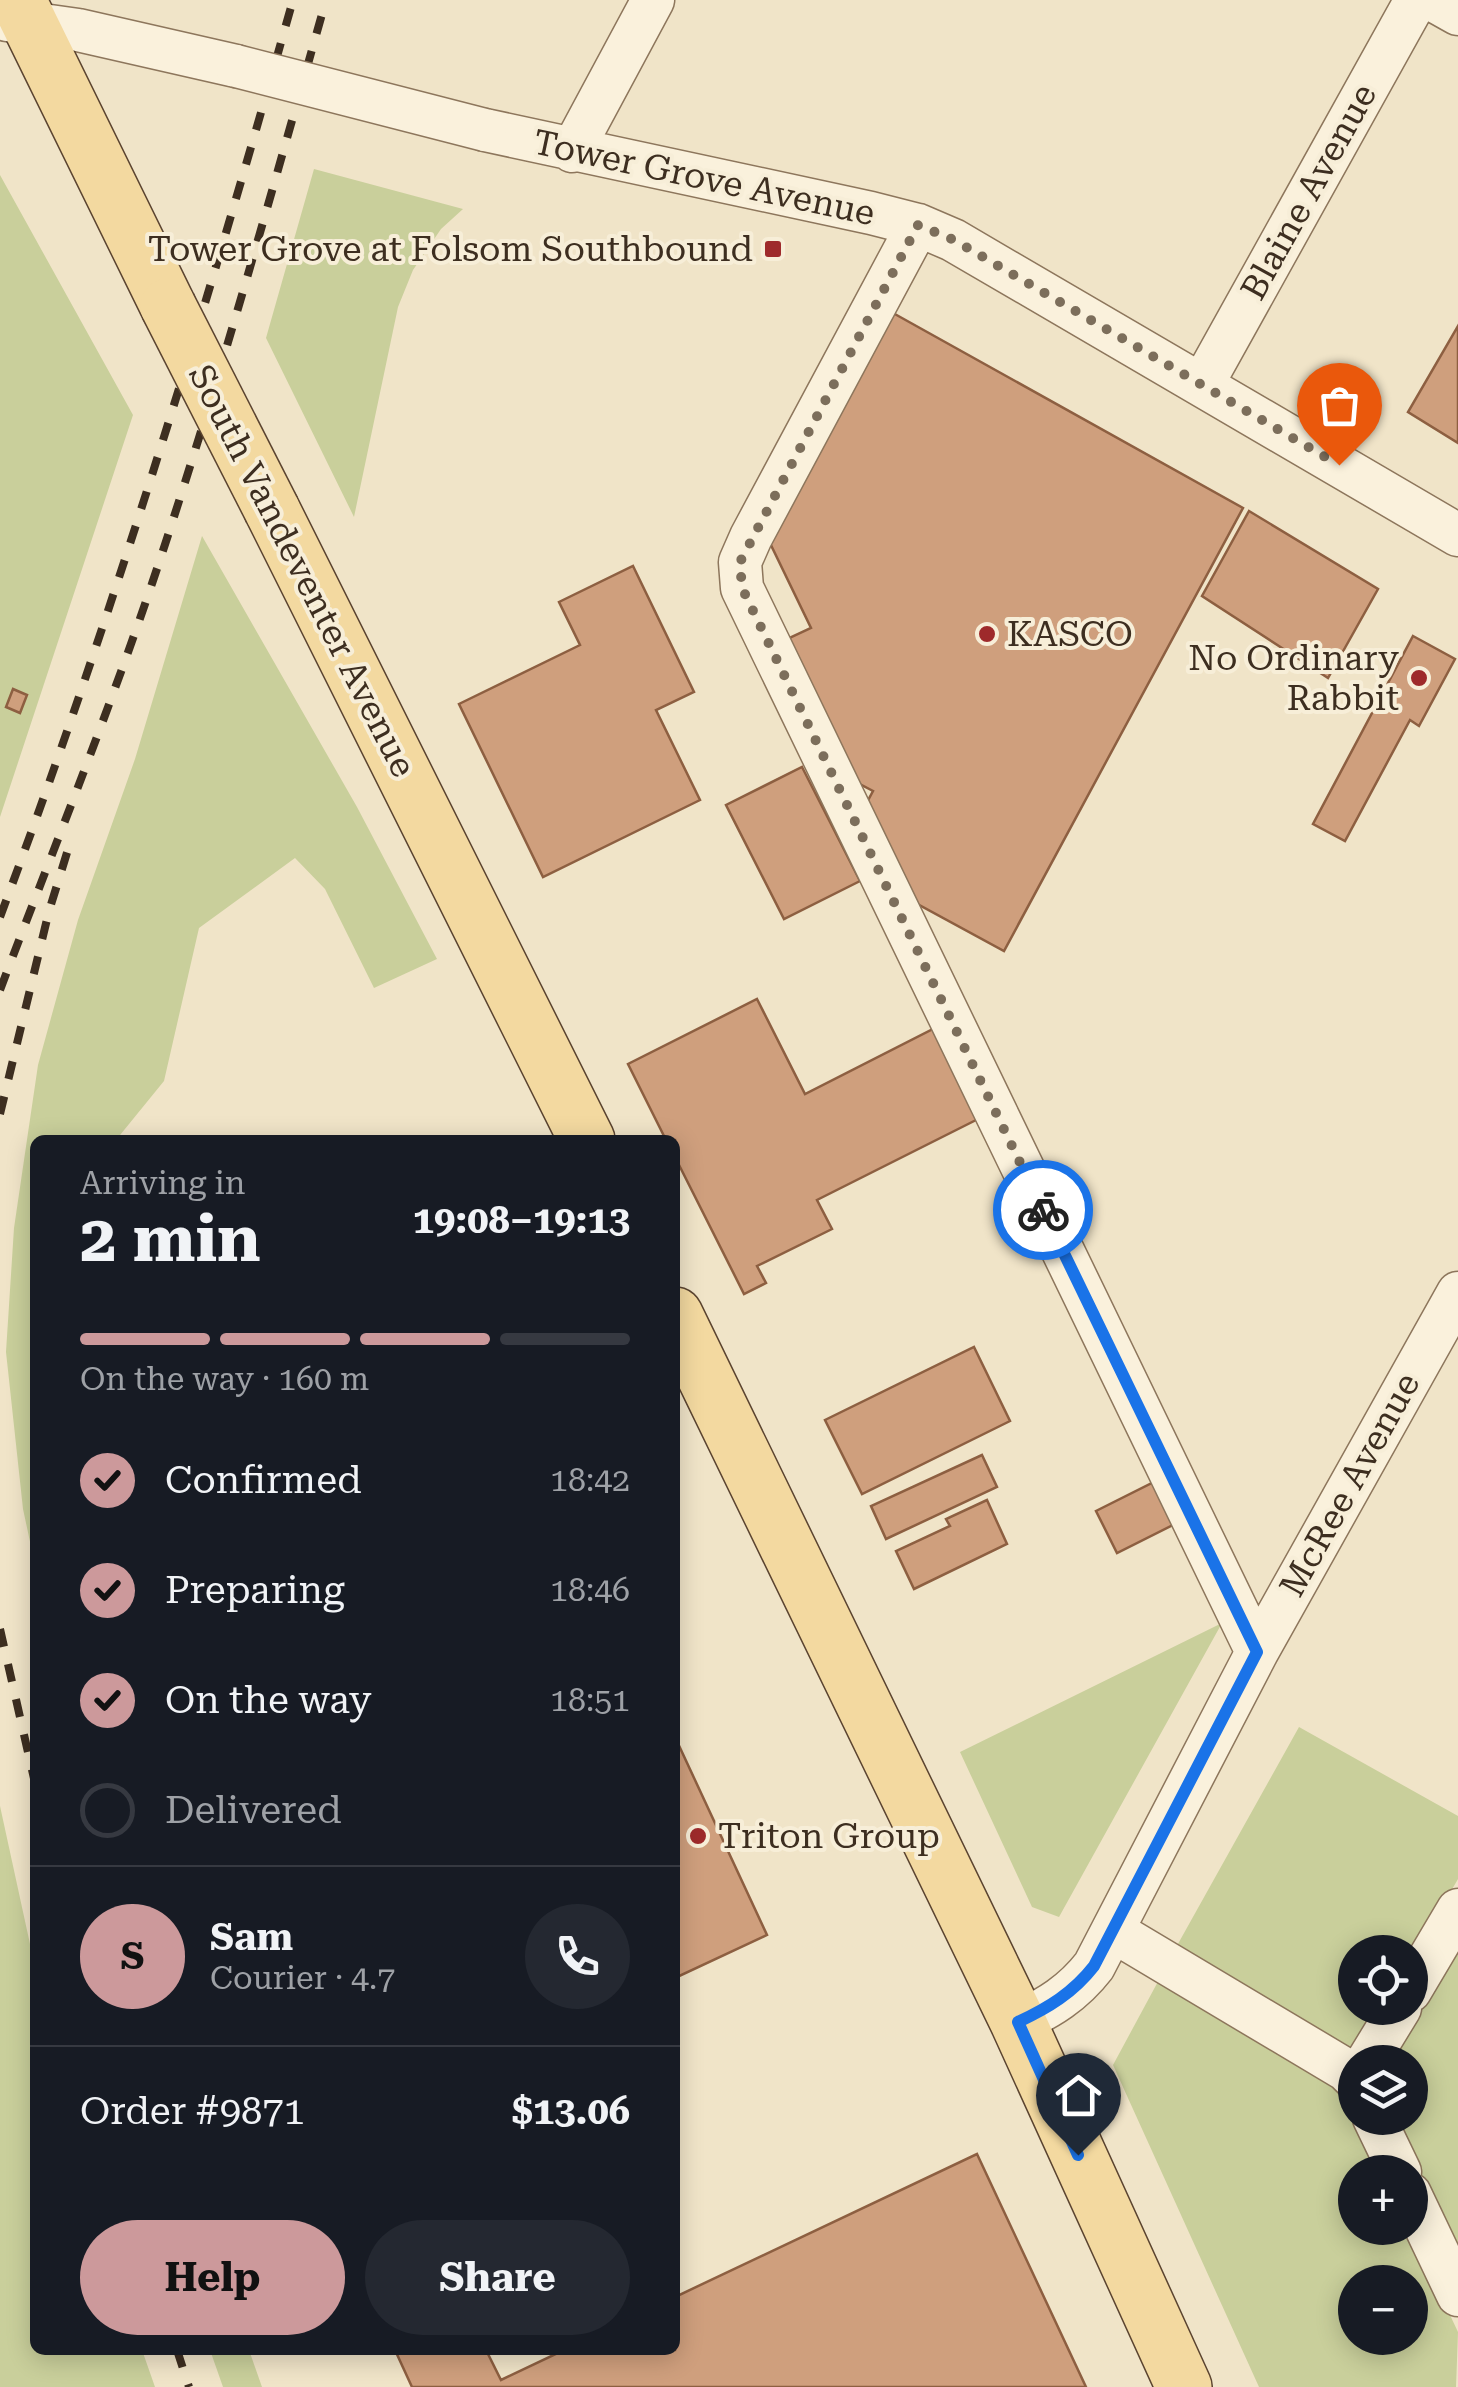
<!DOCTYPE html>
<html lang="en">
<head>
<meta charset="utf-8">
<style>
	body { margin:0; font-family:"Roboto Serif",serif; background:#242831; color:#f1f3f6; height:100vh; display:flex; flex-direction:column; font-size:38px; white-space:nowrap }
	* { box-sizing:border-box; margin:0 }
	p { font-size:32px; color:#9ea1a6 }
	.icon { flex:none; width:55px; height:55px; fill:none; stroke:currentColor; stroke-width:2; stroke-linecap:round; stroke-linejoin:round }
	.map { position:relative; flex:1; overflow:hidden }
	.side { position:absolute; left:30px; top:1135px; width:650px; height:1220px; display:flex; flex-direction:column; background:#171b24; border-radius:15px; box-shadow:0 5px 25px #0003 }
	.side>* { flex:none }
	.controls { position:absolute; left:1338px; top:1935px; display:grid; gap:20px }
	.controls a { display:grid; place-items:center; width:90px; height:90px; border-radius:50%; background:#171b24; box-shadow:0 5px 25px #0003; font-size:50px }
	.pin { position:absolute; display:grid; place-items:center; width:85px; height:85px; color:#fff; margin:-102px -42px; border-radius:50% 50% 50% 0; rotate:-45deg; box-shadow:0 0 10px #0007 }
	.pin .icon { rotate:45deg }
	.courier { position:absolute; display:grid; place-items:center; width:100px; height:100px; margin:-50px; border:8px solid #1a73e8; border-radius:50%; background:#fff; color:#222; box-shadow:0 2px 12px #0007 }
	.summary em { font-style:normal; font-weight:700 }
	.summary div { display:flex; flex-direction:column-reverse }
	.summary { display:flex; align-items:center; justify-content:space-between; height:170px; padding:0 50px }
	h1 { font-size:65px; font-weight:700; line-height:75px }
	.bar { display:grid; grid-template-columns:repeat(4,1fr); gap:15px 10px; align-content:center; height:120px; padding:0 50px }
	.bar i { height:12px; border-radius:8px; background:#363941 }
	.bar .on { background:#cc999b }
	.bar p { grid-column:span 4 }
	.line { display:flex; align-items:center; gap:25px; padding:0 50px; border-top:2px solid #363941 }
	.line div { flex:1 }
	.round { display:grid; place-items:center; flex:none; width:105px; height:105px; border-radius:52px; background:#242831 }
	ol { padding:0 50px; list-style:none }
	li { display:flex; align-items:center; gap:30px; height:110px }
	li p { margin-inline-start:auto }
	li .icon { padding:10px; border-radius:50%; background:#cc999b; color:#111; stroke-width:4 }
	li:last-child { color:#9ea1a6 }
	li i { width:55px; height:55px; border:5px solid #363941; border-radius:50% }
	.primary-button { display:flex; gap:20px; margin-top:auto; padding:20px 50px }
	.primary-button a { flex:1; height:115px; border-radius:60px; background:#cc999b; color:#111; font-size:40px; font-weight:700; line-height:115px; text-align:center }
	.primary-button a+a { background:#242831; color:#f1f3f6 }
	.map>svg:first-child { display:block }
	.green { fill:#c9cf9b; fill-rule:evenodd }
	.building { fill:#cf9f7d; stroke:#8d5f41; stroke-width:2.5 }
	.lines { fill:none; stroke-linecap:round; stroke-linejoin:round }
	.minor-casing { stroke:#8d765c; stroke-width:45 }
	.major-casing { stroke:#5b4430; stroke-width:58 }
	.minor { stroke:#faf1dc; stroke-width:42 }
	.major { stroke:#f3d9a0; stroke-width:55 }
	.rail { stroke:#3d2e20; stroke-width:8; stroke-dasharray:18 18; stroke-linecap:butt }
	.minor-bridge-casing { stroke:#8d765c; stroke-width:45; stroke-linecap:butt }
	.major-bridge-casing { stroke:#5b4430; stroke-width:58; stroke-linecap:butt }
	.minor-bridge { stroke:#faf1dc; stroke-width:42 }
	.major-bridge { stroke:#f3d9a0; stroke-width:55 }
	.done { stroke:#7c6e5b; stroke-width:10; stroke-dasharray:0 18 }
	.route { stroke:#1a73e8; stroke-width:12 }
	.poi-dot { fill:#9e2a2b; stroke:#f7eed8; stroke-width:4 }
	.labels { text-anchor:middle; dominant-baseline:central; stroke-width:8; stroke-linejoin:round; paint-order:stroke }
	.street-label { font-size:35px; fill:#3d2e20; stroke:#f7eed8 }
	.poi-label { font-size:35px; fill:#3d2e20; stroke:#f7eed8; text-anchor:end }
</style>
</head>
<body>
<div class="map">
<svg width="1458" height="2387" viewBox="0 0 1458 2387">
	<rect width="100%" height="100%" fill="#f0e4c8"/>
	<path class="green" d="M314,169L463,209L441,229L413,270L398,307L354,517L266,338Z
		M0,175L133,415L0,817Z
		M202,536L357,807L437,959L374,988L325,889L295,858L199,928L164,1081L116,1140H35V1565L23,1509L6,1352L14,1228L38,1065L78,920L135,759Z
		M1222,1623L1059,1917L1032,1907L960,1752Z
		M1299,1727L1458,1816V1879L1410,1962V1952H1355V2008H1384L1360,2049L1345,2050L1174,1951Z
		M0,1806L35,1967V2350H142L155,2387H0Z
		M1458,1941V2269L1388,2118H1410V2062H1387Z
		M1161,1976L1344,2089L1383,2172H1355V2228H1409L1458,2332L1456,2387H1259L1113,2065ZM1355,2282H1410V2338H1355Z
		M210,2350H249L262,2387H223Z"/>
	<path class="building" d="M893,313L1243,508L1004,951L912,901L865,806L873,791L854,781L787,639L811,628L769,541Z
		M1458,326V443L1408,412Z
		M1249,511L1378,589L1328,678L1202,596Z
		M633,566L694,692L656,710L700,800L543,877L459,704L580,645L559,602Z
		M1413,636L1455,659L1419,726L1410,720L1345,841L1313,824Z
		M13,689L27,695L20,713L6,707Z
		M802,767L860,881L784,919L726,805Z
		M757,999L805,1094L937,1027L982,1117L817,1200L832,1229L757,1266L766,1283L744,1294L675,1157V1140H666L628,1064Z
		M974,1347L1010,1421L862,1494L825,1420Z
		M982,1455L997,1487L886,1539L871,1506Z
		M1154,1482L1175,1524L1117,1553L1096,1511Z
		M987,1500L1007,1544L914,1589L896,1551L950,1526L946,1519Z
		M675,1737L767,1935L675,1978Z
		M977,2154L1086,2387H412L395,2350H486L501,2380L564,2350H675V2297Z"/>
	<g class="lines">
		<defs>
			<path id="minor" d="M1433,0L1458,14
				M7,20L78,30L236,66
				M485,130L871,213L918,225L953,240L1458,535
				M572,151L653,0
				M918,225L751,537L740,562L742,588L1257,1652
				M1202,385L1416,0
				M1113,1931L1346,2070L1355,2079
				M1410,1991L1458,1910
				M1018,2022C1049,2008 1073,1993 1094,1966L1257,1652L1458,1293
				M1367,2062L1400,2008
				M1374,2118L1400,2172
				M1410,2194L1458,2295"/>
			<path id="major" d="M18,0L168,306
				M272,510L587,1140
				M675,1315L1018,2022L1184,2387"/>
		</defs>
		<use href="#minor" class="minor-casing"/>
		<use href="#major" class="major-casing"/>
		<use href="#minor" class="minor"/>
		<use href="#major" class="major"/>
		<path class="rail" d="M0,917C113,616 206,309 293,0
			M0,990C58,837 120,685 170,529C227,354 276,177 326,0
			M0,1114L49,911L70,843
			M0,1629L35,1783
			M177,2350L189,2387"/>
		<defs>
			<path id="minor-bridge" d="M236,66L485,130"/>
			<path id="major-bridge" d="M168,306L272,510"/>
		</defs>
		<use href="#minor-bridge" class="minor-bridge-casing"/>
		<use href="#major-bridge" class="major-bridge-casing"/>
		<use href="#minor-bridge" class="minor-bridge"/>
		<use href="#major-bridge" class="major-bridge"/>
	</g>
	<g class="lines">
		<path class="done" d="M1043,1210L742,588L740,562L918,225L954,240L1339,465"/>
		<path class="route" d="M1043,1210L1257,1652L1094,1966C1073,1993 1048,2008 1018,2022L1078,2155"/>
	</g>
	<g class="poi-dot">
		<rect x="763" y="239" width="20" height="20" rx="5"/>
		<circle cx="987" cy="634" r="10"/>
		<circle cx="1419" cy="678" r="10"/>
		<circle cx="698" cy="1836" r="10"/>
	</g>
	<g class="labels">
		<g class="street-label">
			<text transform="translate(704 178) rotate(12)">Tower Grove Avenue</text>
			<text transform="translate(1309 192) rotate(-61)">Blaine Avenue</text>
			<text transform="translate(302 571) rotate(63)">South Vandeventer Avenue</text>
			<text transform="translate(1350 1485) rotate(-61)">McRee Avenue</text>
		</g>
		<g class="poi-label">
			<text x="753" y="249">Tower Grove at Folsom Southbound</text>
			<text x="1007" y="634" text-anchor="start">KASCO</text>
			<text x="1399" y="658">No Ordinary<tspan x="1399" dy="40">Rabbit</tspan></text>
			<text x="718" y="1836" text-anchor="start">Triton Group</text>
		</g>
	</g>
</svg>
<div class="controls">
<a><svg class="icon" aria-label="locate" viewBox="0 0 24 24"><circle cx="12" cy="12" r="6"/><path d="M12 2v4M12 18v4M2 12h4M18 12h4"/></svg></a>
<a><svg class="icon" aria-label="layers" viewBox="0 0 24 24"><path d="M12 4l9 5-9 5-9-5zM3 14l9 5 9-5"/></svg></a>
<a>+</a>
<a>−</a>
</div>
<div class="pin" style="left:1339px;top:465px;background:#ea580c"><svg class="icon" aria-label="bag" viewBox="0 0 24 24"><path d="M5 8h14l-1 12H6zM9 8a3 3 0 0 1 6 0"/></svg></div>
<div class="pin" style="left:1078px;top:2155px;background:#1f2937"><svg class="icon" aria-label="home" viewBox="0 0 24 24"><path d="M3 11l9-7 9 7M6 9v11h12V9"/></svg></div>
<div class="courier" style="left:1043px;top:1210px"><svg class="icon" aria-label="bike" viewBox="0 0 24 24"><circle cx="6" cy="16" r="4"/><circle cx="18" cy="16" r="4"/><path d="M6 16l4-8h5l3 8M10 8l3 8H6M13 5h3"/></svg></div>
<section class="side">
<div class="summary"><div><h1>2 min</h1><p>Arriving in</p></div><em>19:08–19:13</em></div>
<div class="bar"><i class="on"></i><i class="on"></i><i class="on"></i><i></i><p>On the way · 160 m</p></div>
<ol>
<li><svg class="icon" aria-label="check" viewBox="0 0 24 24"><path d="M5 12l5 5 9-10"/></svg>Confirmed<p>18:42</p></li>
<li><svg class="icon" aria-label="check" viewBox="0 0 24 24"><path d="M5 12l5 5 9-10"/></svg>Preparing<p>18:46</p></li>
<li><svg class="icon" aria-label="check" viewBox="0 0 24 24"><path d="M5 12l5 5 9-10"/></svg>On the way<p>18:51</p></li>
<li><i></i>Delivered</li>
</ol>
<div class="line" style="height:180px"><b class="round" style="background:#cc999b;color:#111">S</b><div><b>Sam</b><p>Courier · 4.7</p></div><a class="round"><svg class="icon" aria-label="phone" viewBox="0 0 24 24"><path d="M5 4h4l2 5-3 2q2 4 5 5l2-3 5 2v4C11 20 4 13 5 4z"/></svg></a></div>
<div class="line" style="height:130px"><div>Order #9871</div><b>$13.06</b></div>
<div class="primary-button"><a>Help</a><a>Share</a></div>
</section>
</div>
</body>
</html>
